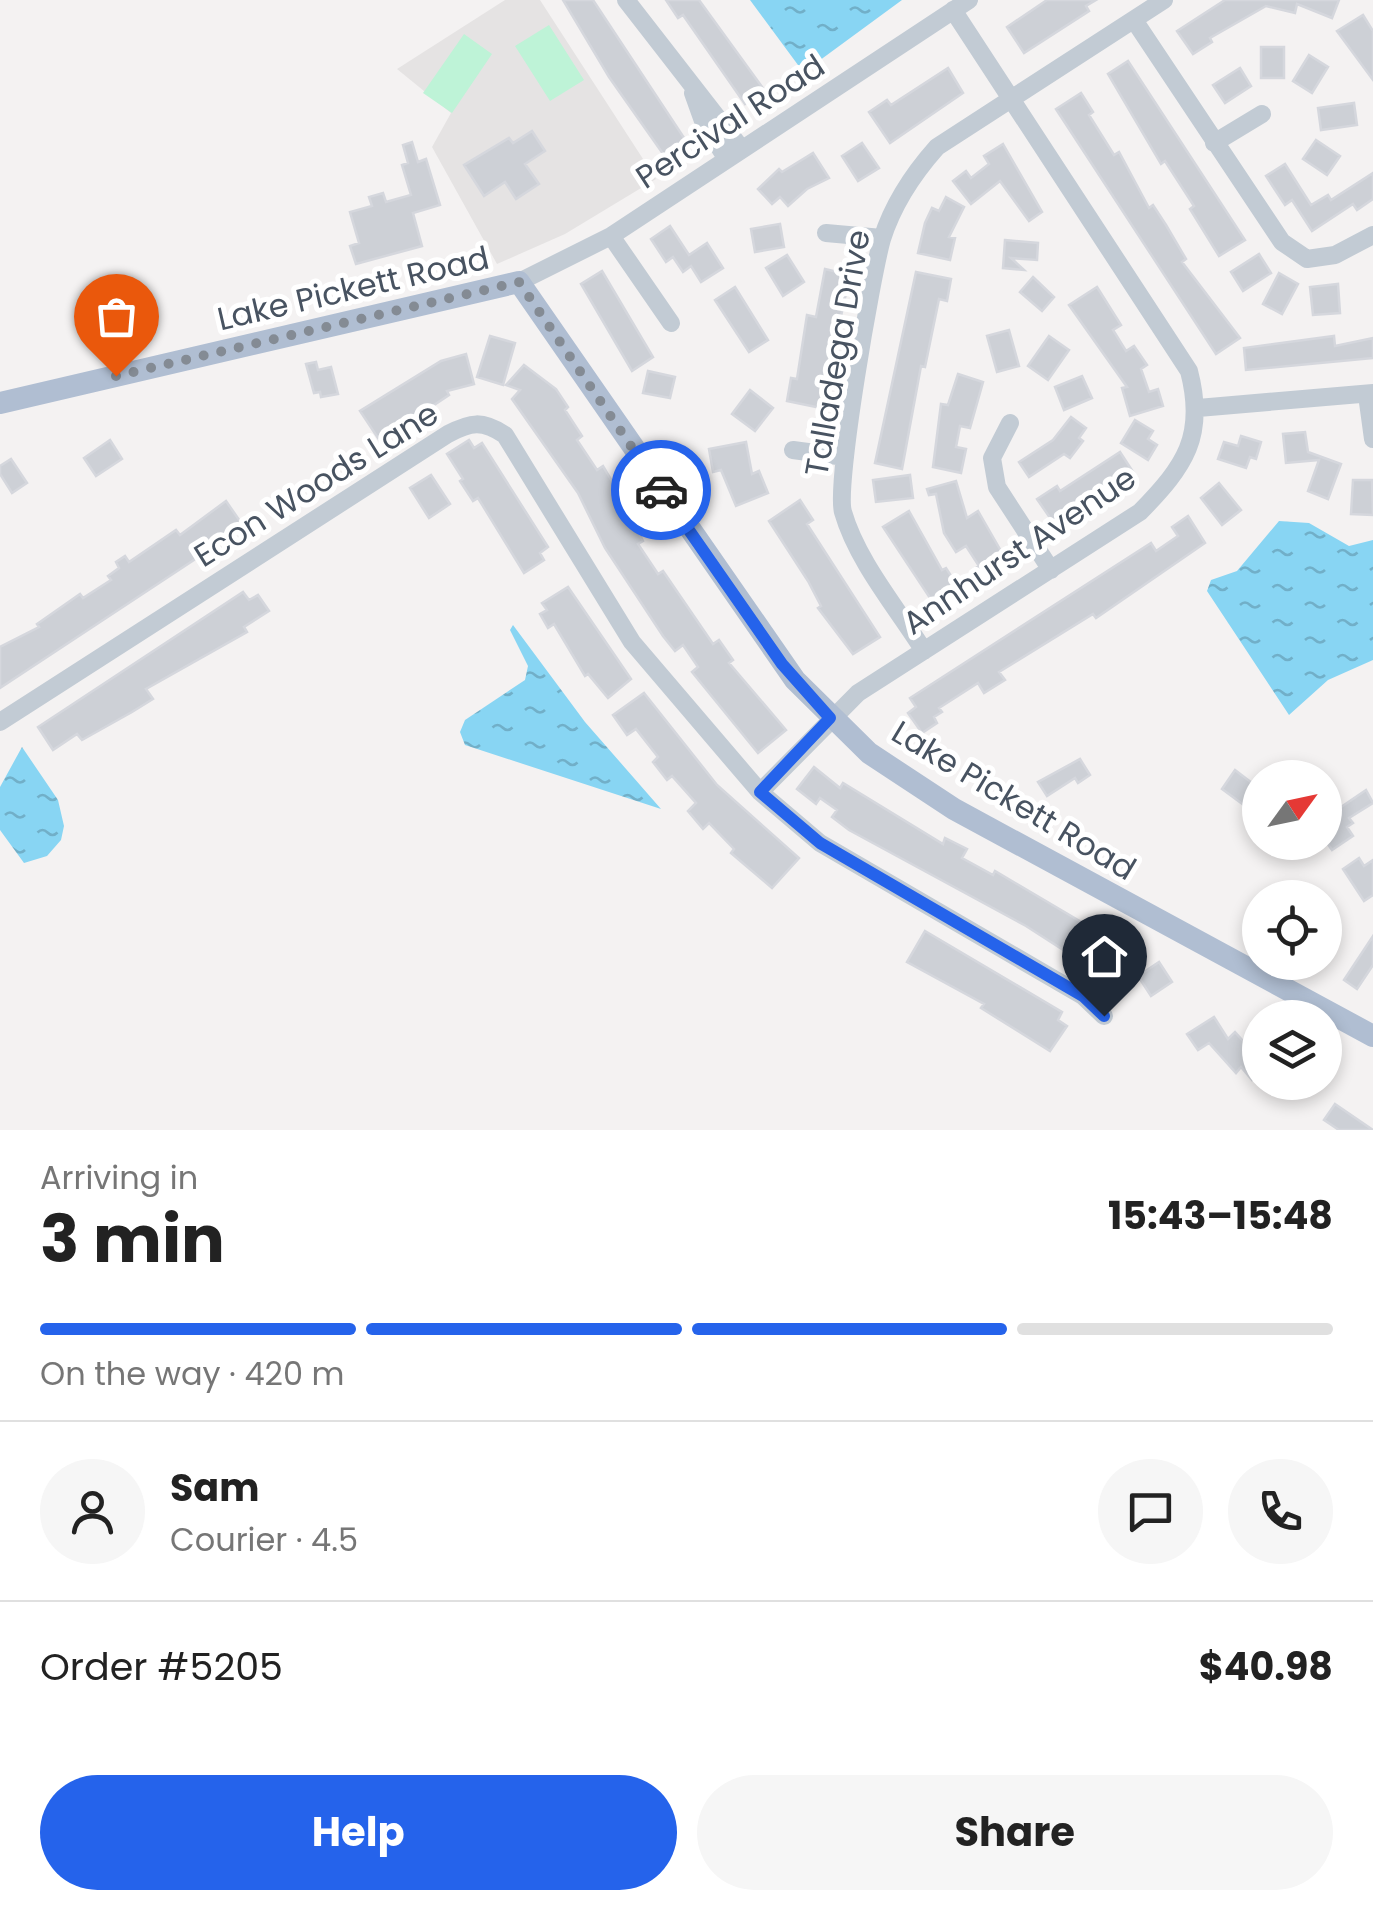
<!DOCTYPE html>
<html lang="en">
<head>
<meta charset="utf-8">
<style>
	body { margin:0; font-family:Poppins,sans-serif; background:#f6f6f6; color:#222; height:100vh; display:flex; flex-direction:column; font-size:38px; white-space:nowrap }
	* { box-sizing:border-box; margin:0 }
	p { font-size:32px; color:#767676 }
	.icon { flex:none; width:55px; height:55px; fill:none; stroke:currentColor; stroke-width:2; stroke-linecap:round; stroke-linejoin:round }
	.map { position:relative; height:1130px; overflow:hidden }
	.drawer { display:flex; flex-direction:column; background:#fff; flex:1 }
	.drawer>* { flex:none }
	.needle { width:65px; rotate:57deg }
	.buttons { position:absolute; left:1242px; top:760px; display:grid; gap:20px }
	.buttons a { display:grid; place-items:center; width:100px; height:100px; border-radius:50%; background:#fff; box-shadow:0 5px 15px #0003; font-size:50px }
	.pin { position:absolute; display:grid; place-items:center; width:85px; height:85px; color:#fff; margin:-102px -42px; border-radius:50% 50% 50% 0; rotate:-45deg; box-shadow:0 0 10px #0007 }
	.pin .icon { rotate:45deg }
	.courier { position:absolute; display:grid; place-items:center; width:100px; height:100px; margin:-50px; border:8px solid #2563eb; border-radius:50%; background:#fff; color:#222; box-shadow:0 2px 12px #0007 }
	.headline em { font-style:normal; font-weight:700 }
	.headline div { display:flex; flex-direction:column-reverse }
	.headline { display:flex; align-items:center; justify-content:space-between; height:170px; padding:0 40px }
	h1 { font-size:65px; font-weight:700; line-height:75px }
	.bar { display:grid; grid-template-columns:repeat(4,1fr); gap:15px 10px; align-content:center; height:120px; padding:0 40px }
	.bar i { height:12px; border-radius:8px; background:#e0e0e0 }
	.bar .on { background:#2563eb }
	.bar p { grid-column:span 4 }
	.line { display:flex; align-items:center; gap:25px; padding:0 40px; border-top:2px solid #e0e0e0 }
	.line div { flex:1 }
	.round { display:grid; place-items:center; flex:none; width:105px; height:105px; border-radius:52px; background:#f6f6f6 }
	.primary-button { display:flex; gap:20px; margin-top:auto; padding:20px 40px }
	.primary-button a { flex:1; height:115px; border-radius:60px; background:#2563eb; color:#fff; font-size:40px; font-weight:700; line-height:115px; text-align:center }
	.primary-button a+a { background:#f6f6f6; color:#222 }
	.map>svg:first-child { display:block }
	.education { fill:#e5e3e3 }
	.park { fill:#bef3d7 }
	.water { fill:url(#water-ripples) }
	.building { fill:#cdd0d6; stroke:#d5d7dd; stroke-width:2.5 }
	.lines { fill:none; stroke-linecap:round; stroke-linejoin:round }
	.minor { stroke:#c2cbd4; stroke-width:18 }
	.major { stroke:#b0bed2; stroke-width:22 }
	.done { stroke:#848b94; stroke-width:10; stroke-dasharray:0 18 }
	.route { stroke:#2563eb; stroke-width:12 }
	.labels { text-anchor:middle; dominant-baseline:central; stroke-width:10; stroke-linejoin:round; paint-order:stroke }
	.street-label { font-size:32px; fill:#485361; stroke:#fff }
</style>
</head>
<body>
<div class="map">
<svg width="1373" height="1130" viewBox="0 0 1373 1130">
	<defs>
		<pattern id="water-ripples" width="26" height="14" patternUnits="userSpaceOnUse" patternTransform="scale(2.5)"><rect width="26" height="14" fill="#88d5f3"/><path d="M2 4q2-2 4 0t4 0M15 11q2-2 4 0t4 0" fill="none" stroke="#71afc8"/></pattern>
	</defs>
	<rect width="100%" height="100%" fill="#f4f2f2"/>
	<path class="education" d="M505,0H540L656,179L565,234L497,264L432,147L451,113L397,69Z"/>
	<path class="park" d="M549,25L584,80L550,101L515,46Z
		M464,34L492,54L452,113L423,93Z"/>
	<path class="water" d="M750,0H902L812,66L798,65Z
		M1279,521L1309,523L1349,546L1373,540V660L1328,680L1289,715L1207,591L1211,580L1237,571Z
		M513,625L585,722L661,809L465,745L460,732L465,720L525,680L528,666L510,630Z
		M22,747L58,800L64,826L61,840L47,856L24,863L0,830V787Z"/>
	<path class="building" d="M563,0H593L688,144L666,158L609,77Z
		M666,0H699L765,91L745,104L683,15L678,18Z
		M1047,0H1096L1086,6L1089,11L1024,53L1007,27Z
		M1225,0H1339L1332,18L1297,4L1295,13L1266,6L1210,38L1212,42L1193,54L1177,31Z
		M1363,15L1373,31V80L1337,31Z
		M1261,47H1284V78H1261Z
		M1309,55L1328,67L1312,93L1293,81Z
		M1128,61L1245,240L1219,256L1190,209L1194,206L1165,161L1161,164L1108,74Z
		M948,68L963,93L890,143L869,112L887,100L891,105Z
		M1240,68L1251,86L1225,103L1213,85Z
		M1081,93L1093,112L1089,115L1114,155L1119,152L1149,208L1153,205L1166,225L1186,259L1182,262L1240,338L1216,354L1056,109Z
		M1354,103L1357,125L1321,130L1318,108Z
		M532,131L545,151L525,164L539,184L516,199L505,182L484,196L464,165L509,138L513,143Z
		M1316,140L1340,156L1327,175L1303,159Z
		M412,142L418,162L426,159L440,205L413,213L422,246L356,264L350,246L359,243L350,212L372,206L369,197L383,193L386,202L411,195L402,165L408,163L403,145Z
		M862,143L879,168L858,181L842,156Z
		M1003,144L1042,212L1029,221L1000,181L971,204L953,181L966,171L971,178L989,164L984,156Z
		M813,153L829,178L807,189L788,206L780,197L772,204L758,189L779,169L782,172Z
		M1285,164L1311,205L1328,195L1331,200L1373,173V199L1357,210L1353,204L1312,231L1292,200L1285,205L1266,176Z
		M946,197L964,207L949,237L955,238L950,260L918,253L925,223L932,208L939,211Z
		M780,224L784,247L755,252L751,229Z
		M670,226L689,255L707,243L723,268L701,282L691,266L683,272L673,257L666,262L651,239Z
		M1005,240L1038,243L1037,260L1011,258L1024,270L1003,268Z
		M1259,254L1271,273L1243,291L1231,272Z
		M787,255L804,282L783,296L766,268Z
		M825,269L850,275L821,408L787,401L791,378L797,379L807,315L816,317Z
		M602,271L653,357L632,371L581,284Z
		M916,272L951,279L947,301L939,299L925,367L921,366L902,469L875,463Z
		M1279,273L1298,284L1282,314L1263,304Z
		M1033,277L1054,297L1042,311L1020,292Z
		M1338,284L1340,313L1313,315L1310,287Z
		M735,287L768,340L749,352L715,300Z
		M1097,287L1121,325L1113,330L1126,351L1134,346L1147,365L1141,369L1149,392L1158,389L1163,406L1130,416L1122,388L1127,387L1069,305Z
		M1009,330L1019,366L997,372L987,336Z
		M490,336L515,343L503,385L477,377Z
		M1049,336L1069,350L1048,380L1028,366Z
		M1334,336L1335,346L1373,338V358L1246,370L1244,348Z
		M466,354L474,384L447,391L449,395L380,441L360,411L441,361Z
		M316,362L318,370L331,367L338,394L321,397L320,392L314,393L306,364Z
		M524,365L556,389L568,407L565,410L582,436L577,440L597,470L603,466L615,486L643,541L638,544L658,574L663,571L713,644L719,640L733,660L729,663L786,730L758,753L692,672L698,667L683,645L675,651L663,636L605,548L578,493L512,399L520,390L506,385Z
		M648,371L675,377L670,398L643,393Z
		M958,374L983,382L970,428L960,426L956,447L966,449L961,473L933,467L941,404L948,405Z
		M1082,376L1092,398L1064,410L1055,387Z
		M750,390L773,408L755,431L732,414Z
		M1071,417L1086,428L1079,438L1083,441L1070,458L1064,454L1029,477L1019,462L1053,440Z
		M1135,420L1153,431L1148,439L1157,445L1148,460L1121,443Z
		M1305,432L1308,452L1341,464L1328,499L1308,491L1319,460L1286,463L1283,434Z
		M1241,436L1261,442L1256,459L1250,457L1246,468L1218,459L1224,442L1238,446Z
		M110,440L122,459L96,476L84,458Z
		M469,440L474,448L482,443L548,547L540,553L544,560L524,573L478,498L473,501L460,481L463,479L447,454Z
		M746,442L752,474L759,471L768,493L736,506L721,470L713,472L709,449Z
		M1120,452L1135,475L1057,528L1037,499L1057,486L1060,491Z
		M11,459L27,483L12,493L0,474V466Z
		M431,475L450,504L429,518L410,488Z
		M910,475L913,498L876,502L873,480Z
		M1353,480H1372L1373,515L1351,514Z
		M956,481L967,518L978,511L1005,558L996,564L1002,573L983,586L972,570L979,566L966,546L956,552L944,533L936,494L929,495L927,489Z
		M1219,483L1241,510L1222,525L1201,498Z
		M800,500L813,520L807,524L880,637L853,654L818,608L821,606L808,581L769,521Z
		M226,501L244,527L0,688V647L39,627L37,624L80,594L83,598L111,580L108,576L119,568L116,562L125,556L129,562L176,530L180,535Z
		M909,511L942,570L946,568L959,588L934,604L883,527Z
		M1188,516L1205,543L1096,618L1093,614L999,672L1005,680L984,693L978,683L939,708L942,712L934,717L937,723L922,733L908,713L916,707L910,698L1151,543L1156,551L1178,536L1172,527Z
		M568,587L631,679L608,698L588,674L585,676L554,624L548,628L540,614L547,610L542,603Z
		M243,592L249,600L258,595L269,611L244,627L247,632L146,689L153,699L132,712L82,740L77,734L53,750L38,727Z
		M644,693L717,785L799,858L772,888L731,853L734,849L709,823L703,829L688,811L696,803L672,776L667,780L653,762L658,757L636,729L627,735L613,715Z
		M1080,759L1090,775L1078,783L1075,778L1047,796L1038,782Z
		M814,767L840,788L843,783L943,844L945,838L967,849L962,858L993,875L995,871L1122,946L1124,941L1145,954L1130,979L1104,964L1099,973L1026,926L849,830L832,817L837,810L820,798L816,804L797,789Z
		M1235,770L1260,789V817L1222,789Z
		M1366,790L1373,803L1349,818L1353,823L1347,827L1353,836L1332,850L1325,840V818Z
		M1359,858L1364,866L1373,860V895L1364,901L1343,869Z
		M925,931L1062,1012L1058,1020L1067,1026L1050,1051L981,1008L984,1004L907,962Z
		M1373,936V965L1357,989L1344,980Z
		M1159,962L1172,982L1151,996L1138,976Z
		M1214,1017L1228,1039L1235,1032L1260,1060V1073L1252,1080L1241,1067L1236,1073L1209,1043L1198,1050L1187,1034Z
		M1335,1104L1373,1130H1339L1324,1120Z"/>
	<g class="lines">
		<path class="minor" d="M626,0L741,148
			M1134,20L1282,242L1307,259L1335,255L1373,235
			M693,93L703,121L726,158
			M1214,143L1262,114
			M826,233L882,238
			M611,236L671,323
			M519,282L611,236L969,0
			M1367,395L1373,439
			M1198,408L1373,393
			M1010,423L992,458L997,487L1051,570
			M793,450L845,457
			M924,651C897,608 857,561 843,512C835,485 872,274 882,239C893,204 913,174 937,147L1164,0
			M0,722L448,434C471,422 482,420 505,435L632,642L760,792L820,843L1083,996L1104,1016
			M760,792L858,693L1140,512C1185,466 1206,436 1189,371L953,10"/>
		<path class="major" d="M0,403L519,282L795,680L869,753L954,809L1373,1036"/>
	</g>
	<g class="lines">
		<path class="done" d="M116,376L519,282L661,490"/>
		<path class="route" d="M661,490L782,664L830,718L760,792L820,843L1083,996L1104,1016"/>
	</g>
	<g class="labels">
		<g class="street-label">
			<text transform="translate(730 121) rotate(-33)">Percival Road</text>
			<text transform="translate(353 288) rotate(-13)">Lake Pickett Road</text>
			<text transform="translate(837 353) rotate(-80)">Talladega Drive</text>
			<text transform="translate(316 484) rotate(-32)">Econ Woods Lane</text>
			<text transform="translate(1019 550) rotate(-34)">Annhurst Avenue</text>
			<text transform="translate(1014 800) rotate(31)">Lake Pickett Road</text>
		</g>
	</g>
</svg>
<div class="buttons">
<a><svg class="needle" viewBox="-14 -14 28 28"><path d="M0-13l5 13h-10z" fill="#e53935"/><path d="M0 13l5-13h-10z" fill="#767676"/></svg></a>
<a><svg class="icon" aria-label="locate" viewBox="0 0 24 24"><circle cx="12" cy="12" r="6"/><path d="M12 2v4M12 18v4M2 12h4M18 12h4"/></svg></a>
<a><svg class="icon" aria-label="layers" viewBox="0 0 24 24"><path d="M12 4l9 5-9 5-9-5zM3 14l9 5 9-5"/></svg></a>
</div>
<div class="pin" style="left:116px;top:376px;background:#ea580c"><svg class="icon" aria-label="bag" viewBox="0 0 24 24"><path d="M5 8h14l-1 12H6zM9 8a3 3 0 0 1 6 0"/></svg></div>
<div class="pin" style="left:1104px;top:1016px;background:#1f2937"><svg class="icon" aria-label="home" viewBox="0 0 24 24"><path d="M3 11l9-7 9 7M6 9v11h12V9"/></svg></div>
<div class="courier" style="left:661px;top:490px"><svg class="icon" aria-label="car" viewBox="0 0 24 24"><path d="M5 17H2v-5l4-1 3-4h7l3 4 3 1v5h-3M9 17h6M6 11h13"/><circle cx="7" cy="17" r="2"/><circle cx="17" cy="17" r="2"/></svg></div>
</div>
<section class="drawer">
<div class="headline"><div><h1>3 min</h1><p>Arriving in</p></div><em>15:43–15:48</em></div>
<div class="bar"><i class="on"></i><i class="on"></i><i class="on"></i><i></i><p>On the way · 420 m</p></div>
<div class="line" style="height:180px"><a class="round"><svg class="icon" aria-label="person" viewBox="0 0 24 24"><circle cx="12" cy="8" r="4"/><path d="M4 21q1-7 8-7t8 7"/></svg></a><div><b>Sam</b><p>Courier · 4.5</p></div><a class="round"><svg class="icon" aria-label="chat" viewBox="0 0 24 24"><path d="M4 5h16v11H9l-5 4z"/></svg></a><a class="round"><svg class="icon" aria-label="phone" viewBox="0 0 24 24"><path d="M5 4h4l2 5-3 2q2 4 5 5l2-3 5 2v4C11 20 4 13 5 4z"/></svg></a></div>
<div class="line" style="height:130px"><div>Order #5205</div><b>$40.98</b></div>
<div class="primary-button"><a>Help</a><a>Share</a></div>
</section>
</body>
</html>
